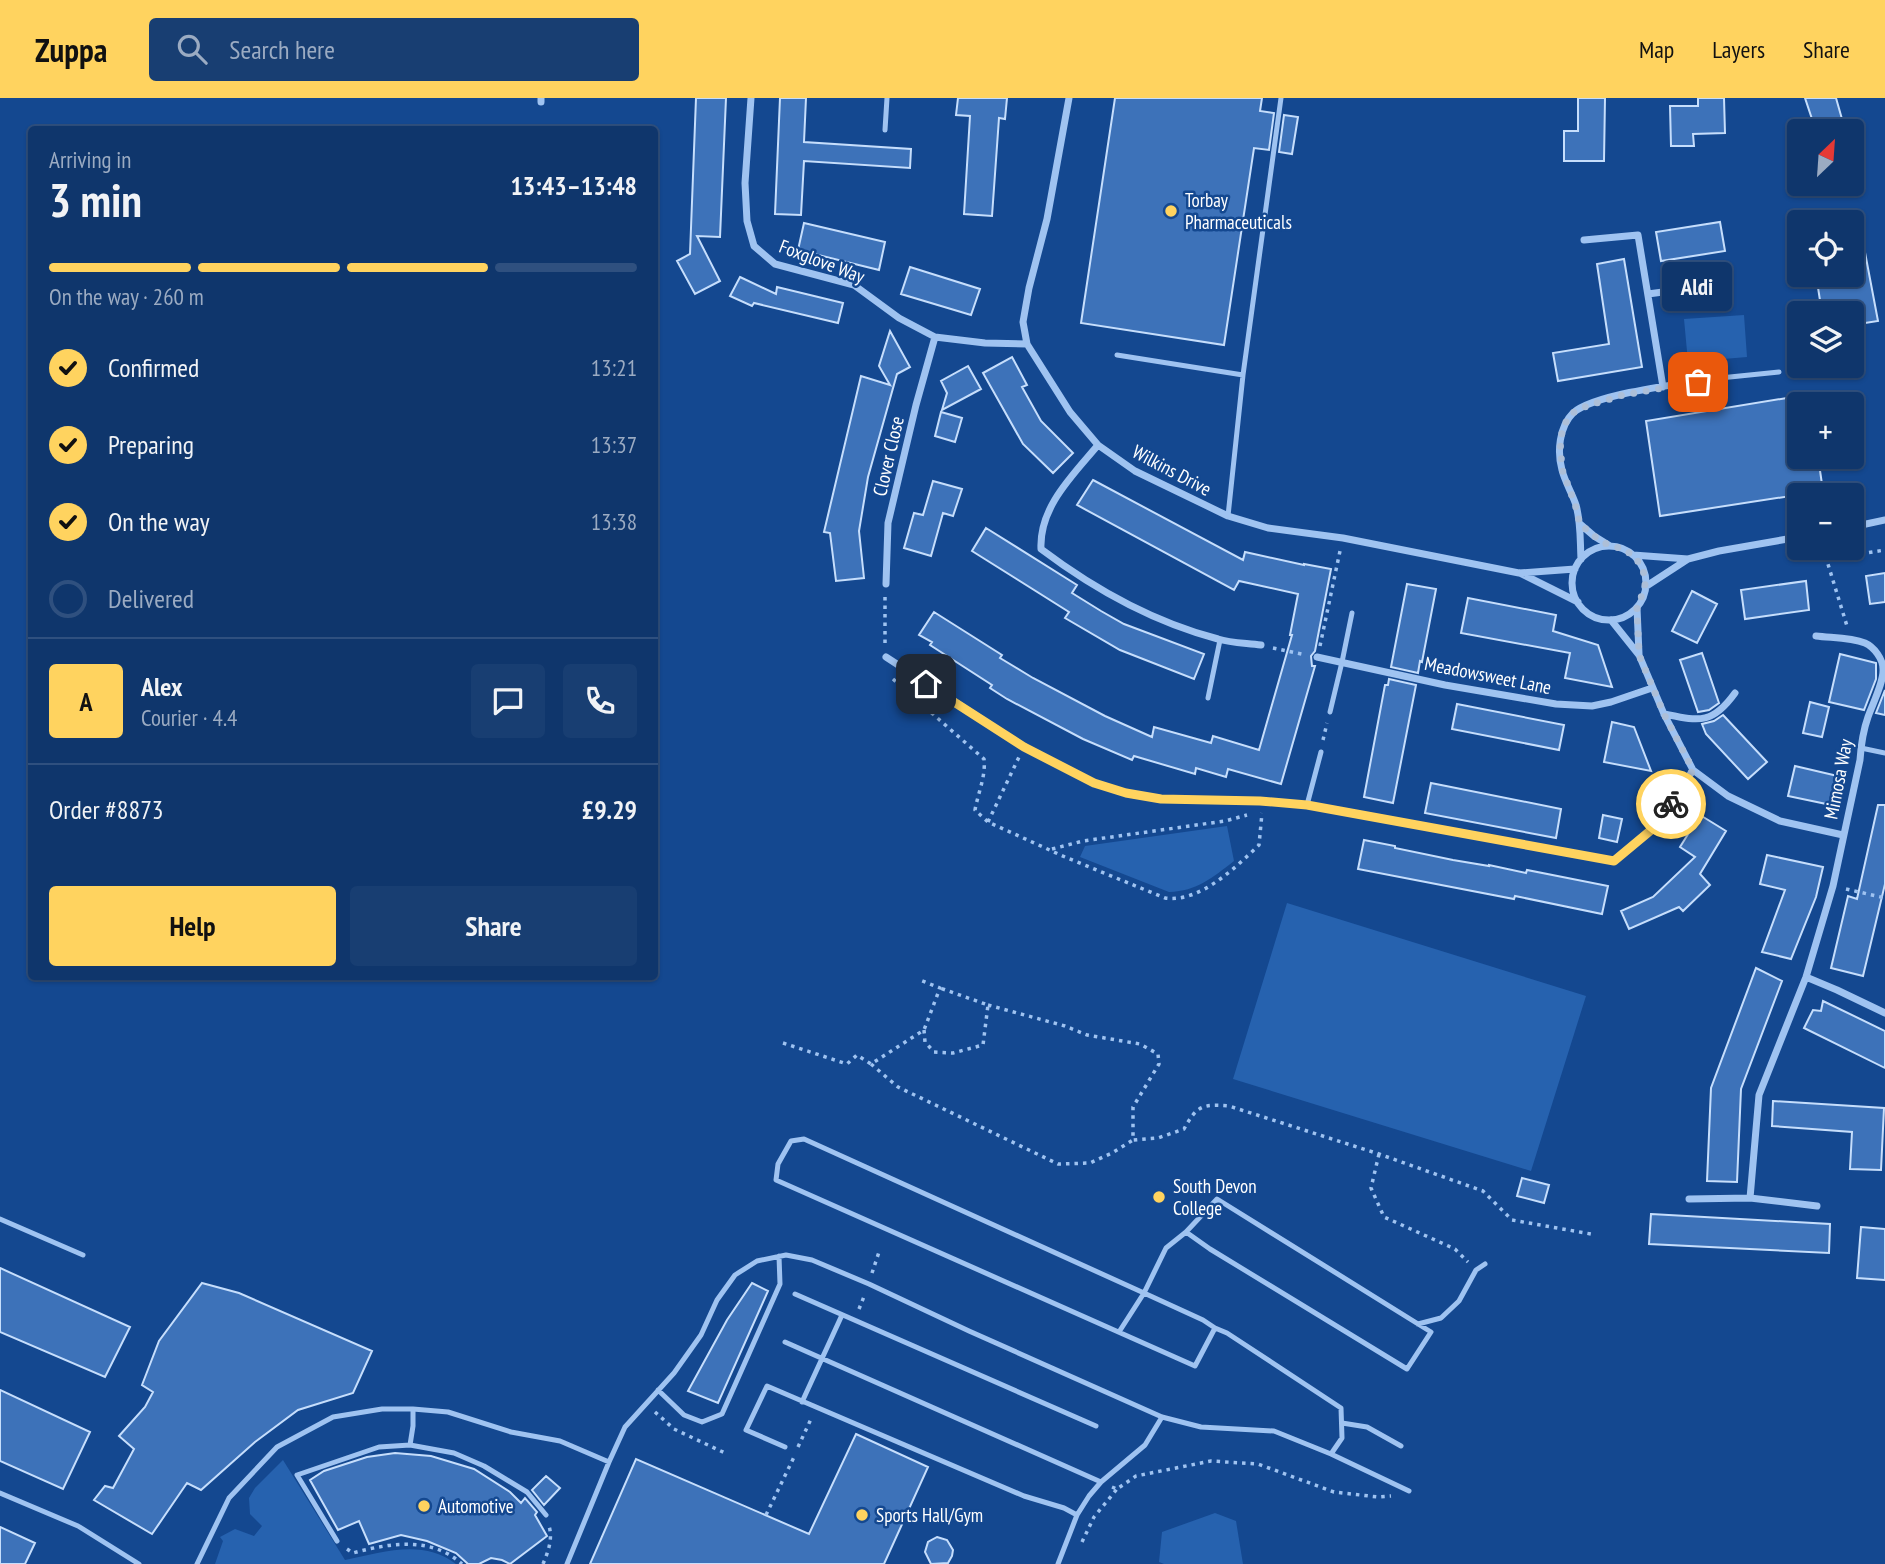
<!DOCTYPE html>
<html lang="en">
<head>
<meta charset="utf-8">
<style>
	body { margin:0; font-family:"PT Sans Narrow",sans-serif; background:#183e72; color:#f1f3f6; height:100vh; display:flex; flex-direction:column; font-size:26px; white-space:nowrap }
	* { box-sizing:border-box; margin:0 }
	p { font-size:23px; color:#9babc2 }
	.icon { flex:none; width:38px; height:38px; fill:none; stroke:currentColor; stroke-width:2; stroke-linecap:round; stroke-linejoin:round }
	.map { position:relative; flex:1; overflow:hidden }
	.drawer { position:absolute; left:28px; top:28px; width:630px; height:854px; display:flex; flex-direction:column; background:#0f366c; border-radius:7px; box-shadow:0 2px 5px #0004,0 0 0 2px #2f507f }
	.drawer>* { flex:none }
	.needle { width:46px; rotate:25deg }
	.tools { position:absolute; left:1787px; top:21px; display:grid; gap:14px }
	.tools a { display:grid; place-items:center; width:77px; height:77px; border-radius:7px; background:#0f366c; box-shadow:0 2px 5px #0004,0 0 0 2px #2f507f; font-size:35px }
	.pin { position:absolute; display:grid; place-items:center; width:60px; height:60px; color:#fff; margin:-30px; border-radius:14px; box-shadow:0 4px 10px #0006 }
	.courier { position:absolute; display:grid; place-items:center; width:70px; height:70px; margin:-35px; border:5px solid #ffd35f; border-radius:50%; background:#fff; color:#222; box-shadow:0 2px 9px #0007 }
	.bubble { position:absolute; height:49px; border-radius:7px; background:#0f366c; box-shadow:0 2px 5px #0004,0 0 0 2px #2f507f; font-size:23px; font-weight:700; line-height:49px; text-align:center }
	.headline em { font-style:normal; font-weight:700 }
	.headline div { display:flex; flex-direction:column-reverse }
	.headline { display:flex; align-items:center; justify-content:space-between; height:119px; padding:0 21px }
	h1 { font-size:46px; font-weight:700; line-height:52px }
	.bar { display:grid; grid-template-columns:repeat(4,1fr); gap:10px 7px; align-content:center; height:84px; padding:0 21px }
	.bar i { height:9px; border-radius:5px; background:#2f507f }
	.bar .on { background:#ffd35f }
	.bar p { grid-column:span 4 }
	.line { display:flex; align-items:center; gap:18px; padding:0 21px; border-top:2px solid #2f507f }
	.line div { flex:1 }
	.round { display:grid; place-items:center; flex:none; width:74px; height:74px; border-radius:7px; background:#183e72 }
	ol { padding:0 21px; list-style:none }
	li { display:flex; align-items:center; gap:21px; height:77px }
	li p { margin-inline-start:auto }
	li .icon { padding:7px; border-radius:50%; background:#ffd35f; color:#111; stroke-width:4 }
	li:last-child { color:#9babc2 }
	li i { width:38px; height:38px; border:4px solid #2f507f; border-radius:50% }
	.primary-button { display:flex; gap:14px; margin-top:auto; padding:14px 21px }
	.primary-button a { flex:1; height:80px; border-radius:7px; background:#ffd35f; color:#111; font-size:28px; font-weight:700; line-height:80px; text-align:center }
	.primary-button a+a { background:#183e72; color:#f1f3f6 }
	header { display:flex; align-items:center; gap:42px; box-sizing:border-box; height:98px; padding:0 35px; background:#ffd35f; color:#111 }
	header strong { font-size:33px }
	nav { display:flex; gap:38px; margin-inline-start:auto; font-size:24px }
	.search { width:490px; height:63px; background:#183e72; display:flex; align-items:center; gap:18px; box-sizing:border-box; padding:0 24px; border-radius:7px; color:#9babc2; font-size:26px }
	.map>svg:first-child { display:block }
	.green { fill:#2662af }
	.building { fill:#3d72b9; stroke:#c6defc; stroke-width:2 }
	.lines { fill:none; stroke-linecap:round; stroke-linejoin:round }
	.path { stroke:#9fc3f1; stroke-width:3.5; stroke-dasharray:3.5 5; stroke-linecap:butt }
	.service { stroke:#9fc3f1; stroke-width:5 }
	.minor { stroke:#9fc3f1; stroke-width:7 }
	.done { stroke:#adbfd8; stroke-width:7; stroke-dasharray:0 12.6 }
	.route { stroke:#ffd35f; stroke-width:9 }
	.poi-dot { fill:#ffd35f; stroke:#144890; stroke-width:2.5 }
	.labels { text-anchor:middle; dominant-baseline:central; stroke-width:5; stroke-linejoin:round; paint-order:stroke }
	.poi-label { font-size:19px; fill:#fff; stroke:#144890; text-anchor:start }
	.street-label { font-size:19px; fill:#fff; stroke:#144890 }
</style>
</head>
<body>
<header>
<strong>Zuppa</strong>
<div class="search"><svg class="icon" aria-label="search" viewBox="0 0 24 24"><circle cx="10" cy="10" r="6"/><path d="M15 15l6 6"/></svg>Search here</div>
<nav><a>Map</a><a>Layers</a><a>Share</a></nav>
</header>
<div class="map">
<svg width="1885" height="1466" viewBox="0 0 1885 1466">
	<rect width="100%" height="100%" fill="#144890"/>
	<path class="green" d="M1744,217L1747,259L1688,264L1684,221Z
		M1227,728L1234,763C1212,780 1197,793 1169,794L1080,759L1085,748Z
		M1287,805L1586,898L1531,1073L1233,981Z
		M283,1362L345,1462C382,1455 422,1440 456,1466H215L223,1443L220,1439L235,1431L254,1438L262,1428L250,1416L249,1400L255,1390Z
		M1215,1415L1236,1423L1243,1466H1164L1159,1464L1162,1434Z"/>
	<path class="building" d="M696,0H726L720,139L697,138L720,183L695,196L677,163L690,156Z
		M780,0H806L804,44L911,51L910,70L804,63L801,117L775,116Z
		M958,0H1007L1005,21L999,20L992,118L964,116L970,18L956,17Z
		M1115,0H1262L1260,13L1274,15L1269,52L1254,50L1224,247L1081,225Z
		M1578,0H1605L1604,63H1564V33H1578Z
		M1698,0H1724L1725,35L1693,36L1694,48H1671L1670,8H1698Z
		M1805,0H1836L1842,21L1815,30Z
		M1284,17L1298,19L1292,56L1279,54Z
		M1720,124L1725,153L1661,163L1656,134Z
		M804,125L885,144L879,172L798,152Z
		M1860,128L1878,223L1852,227V215H1822L1816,177H1852V129Z
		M1624,161L1642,269L1558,283L1553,255L1609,246L1597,166Z
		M910,169L980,191L971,217L901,196Z
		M740,179L776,196L777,189L843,205L838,225L754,205L752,208L730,198Z
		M890,233L910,269L897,276L868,379L859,433L864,480L836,483L830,435L824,434L861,278L890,287L879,268Z
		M1012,259L1027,287L1022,289L1041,323L1073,355L1053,375L1023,346L983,275Z
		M968,268L981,291L942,312L947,295L941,283Z
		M1799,298V359H1818L1823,393L1660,418L1646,323Z
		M941,314L962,320L955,344L935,338Z
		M1093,382L1243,462L1245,454L1304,467V466L1331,471L1315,553L1311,558L1312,568H1315L1281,686L1228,671L1226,679L1196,670L1195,676L1134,658L1132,662L1083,641L1007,601L990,590L992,587L930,547L932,544L919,537L934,514L1002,557L1000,560L1033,580L1105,618L1152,639L1154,629L1211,645L1213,638L1259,652L1292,537H1290L1298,496L1239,483L1234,492L1077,407Z
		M933,383L962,391L953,418L943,415L931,458L904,450L914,415L923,417Z
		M986,430L1077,487L1072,495L1101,513L1124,526L1204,556L1194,581L1120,552L1065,520L1069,514L972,453Z
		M1885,475V504L1870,506L1866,478Z
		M1806,483L1809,512L1745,521L1741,492Z
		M1407,486L1436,491L1422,564L1420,563L1418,575L1391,569Z
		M1692,493L1717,506L1697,545L1672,533Z
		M1468,500L1556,517L1553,533L1598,547L1612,589L1565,580L1570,555L1461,535Z
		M1702,555L1719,605L1709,612L1698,614L1680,562Z
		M1840,556L1876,565V581L1864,612L1829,604Z
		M1389,581L1416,587L1393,705L1364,699L1385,587H1388Z
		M1885,592V617L1876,615Z
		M1810,604L1829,609L1822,639L1803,635Z
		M1457,606L1564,627L1559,652L1452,631Z
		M1723,617L1767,664L1748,681L1706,636L1702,626L1714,623Z
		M1612,624L1634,629L1651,673L1604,664Z
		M1795,668L1842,679L1836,708L1788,698Z
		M1431,685L1561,711L1556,740L1425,715Z
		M1878,707H1885V786L1863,878L1831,870L1848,798L1857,801Z
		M1603,717L1622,721L1617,744L1599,740Z
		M1700,717L1726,733L1700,776L1710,787L1683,813L1679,809L1629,831L1621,813L1653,799L1695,759L1680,749Z
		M1364,742L1395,748V750L1453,762L1489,768V767L1526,775L1527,772L1608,788L1602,816L1515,798L1514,801L1358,771Z
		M1767,757L1823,769L1816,799L1791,861L1762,854L1785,792L1760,786Z
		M1756,870L1782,883L1741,991L1737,1084L1707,1083L1711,990Z
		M1823,903L1885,933V970L1804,930L1813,912L1821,913Z
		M1773,1003L1884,1010L1881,1072L1850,1071L1852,1034L1772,1028Z
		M1522,1080L1549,1087L1544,1105L1517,1098Z
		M1651,1116L1830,1126L1829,1155L1649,1146Z
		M1861,1129L1885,1131V1182L1857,1180Z
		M0,1170L130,1229L105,1279L0,1234Z
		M202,1185L239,1195L372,1253L353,1295L298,1312L255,1344L201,1392L187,1385L152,1436L94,1402L105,1388L113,1390L134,1351L119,1338L145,1309L153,1294L142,1287L159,1243Z
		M752,1185L768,1193L718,1305L688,1293L727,1222Z
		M0,1292L90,1334L63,1391L0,1363Z
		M856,1336L928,1369L884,1466H590L636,1361L809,1436Z
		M395,1355L431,1358L474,1371L510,1394L521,1405L525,1400L537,1414L535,1417L547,1438L510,1466L502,1462L491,1460L479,1466H468L456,1455L427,1443L401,1437L369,1446L359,1423L338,1432L310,1382L324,1373L367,1359Z
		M546,1378L560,1390L544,1407L532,1392Z
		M0,1429L35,1445L25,1466H0Z
		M937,1439L947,1442L953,1452L952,1458L948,1465L931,1466L925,1454L928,1444Z"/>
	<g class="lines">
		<path class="path" d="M1823,450L1847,528
			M1827,461L1885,452
			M885,499V547
			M1320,548L1340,453
			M1273,550L1306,557
			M893,581L984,661C986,678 978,695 975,712L988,724L1065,759L1165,800C1200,805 1236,769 1259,747L1262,715
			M1323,642L1327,625
			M988,724L1019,659
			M1052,751L1083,743L1225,723L1247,717
			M1846,791L1885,800
			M988,907L1065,928L1087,937L1140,946L1158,956L1159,966L1133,1009V1042L1158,1040L1184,1031C1197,1007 1203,1006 1229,1008L1379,1056L1483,1093L1512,1122L1591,1136
			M924,932L925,944L934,954L953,955L983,947L988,907L940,890
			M783,945L847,966L857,957L871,966L924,932L940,890L920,882
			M871,966L898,989L1058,1066L1090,1065L1112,1055L1133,1042
			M1379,1056L1371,1090L1384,1119L1455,1151L1468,1164
			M872,1175L880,1151
			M859,1211L865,1196
			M655,1314L674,1331L725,1355
			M798,1349L811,1321
			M1112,1389L1117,1391L1136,1378L1211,1363L1258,1366L1334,1394L1378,1399L1391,1398
			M766,1417L794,1359
			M1082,1444L1094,1419L1117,1391
			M347,1451L353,1455C390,1445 431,1438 462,1466
			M543,1466C548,1454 553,1441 549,1428"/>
		<path class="service" d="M885,32L887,0
			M1117,257L1243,277
			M1720,280L1779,274
			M1228,418L1243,277L1281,0
			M1208,600L1220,542
			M1330,614L1342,564L1352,515
			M1861,650L1885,655
			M1307,707L1321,654
			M0,1121L83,1157
			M795,1196L1096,1328
			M1418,1226L1441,1220L1459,1203L1476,1172L1485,1166
			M1215,1230L1203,1222L1144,1195L804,1041L791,1043L778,1066L776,1082L1195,1268L1215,1230L1227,1235L1341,1310L1342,1340L1331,1356
			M1119,1234L1144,1195L1166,1150L1186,1134L1217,1101L1431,1234L1407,1271L1210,1151L1186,1134
			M785,1244L1101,1384
			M658,1292L684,1317L702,1324L722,1316L780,1186L779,1158
			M802,1304L842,1217
			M1342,1325L1367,1329L1401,1348
			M410,1347L454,1355L484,1368L527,1394L546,1417
			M785,1349L746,1332L767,1288L1024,1398L1064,1410L1077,1417
			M0,1395L78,1428L139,1466
			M337,1443L297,1377L379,1349L410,1347L413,1328V1311
			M197,1466L229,1400L277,1349L333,1319L382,1311H413L448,1314L511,1334L560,1343L609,1364
			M567,1466L609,1364L625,1329L674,1275L701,1237L717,1202L735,1177L757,1163L786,1157L812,1162L869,1186L969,1233L1162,1319L1201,1329L1274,1333L1331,1356L1409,1393
			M1058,1466L1077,1417L1089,1398L1101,1384L1145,1347L1162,1319"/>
		<path class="minor" d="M751,0L745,85L747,123L754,148L775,166L854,187L899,220L935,239L985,245L1027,246
			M1069,0L1047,121L1029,190L1023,224L1027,246L1070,314L1098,347L1135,373L1228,418L1268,430L1343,440L1519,475L1575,471
			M541,4V0
			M1584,142L1638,137L1663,289
			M1648,196L1730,185
			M1098,347C1073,377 1039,409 1041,451C1094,491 1153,524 1218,541C1231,545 1246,545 1261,547
			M1580,426L1594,438L1610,448
			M1852,429L1885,422
			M1572 485a37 37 0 1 1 74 0a37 37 0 1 1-74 0Z
			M1633,457L1688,461
			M1581,461C1580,442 1581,425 1576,407C1572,395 1565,384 1562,372C1557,354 1559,329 1573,315C1595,295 1688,285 1720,280
			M1520,475L1578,504
			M886,486L888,425L916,307L935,239
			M1645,489L1688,461L1719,453L1799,439
			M1637,510L1639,556
			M1611,522L1639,557L1664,616L1693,672L1728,698L1780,723L1843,737
			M886,559L1024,649L1094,685L1126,695L1161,701L1260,703L1307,707L1614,763L1656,728L1693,672
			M1317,559L1445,587L1556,606L1592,608L1611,604L1652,590
			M1664,616C1699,623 1712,627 1735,595
			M1806,879L1837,892L1885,915
			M1750,1100L1759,997L1806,879L1833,788L1860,662C1861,647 1863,633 1868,619C1872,607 1884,584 1883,571C1883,561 1874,549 1865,545C1850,539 1831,540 1816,538
			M1689,1101L1750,1100L1817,1108"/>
	</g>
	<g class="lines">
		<path class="done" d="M1671,706L1693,672L1664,616L1639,557L1637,510L1645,489V478L1640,466L1633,457L1621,450L1610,448L1594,438L1580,426L1575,406L1562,371L1560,341L1566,324L1574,314L1587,308L1623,297L1698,284"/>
		<path class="route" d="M926,586L1024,649L1094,685L1126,695L1161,701L1260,703L1307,707L1614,763L1656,728L1671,706"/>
	</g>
	<g class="poi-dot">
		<circle cx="1171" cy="113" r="7"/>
		<circle cx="1159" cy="1099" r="7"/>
		<circle cx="424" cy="1408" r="7"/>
		<circle cx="862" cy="1417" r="7"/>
	</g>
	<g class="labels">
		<g class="poi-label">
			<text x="1185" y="102">Torbay<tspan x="1185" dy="22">Pharmaceuticals</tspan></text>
			<text x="1173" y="1088">South Devon<tspan x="1173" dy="22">College</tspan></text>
			<text x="438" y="1408">Automotive</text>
			<text x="876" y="1417">Sports Hall/Gym</text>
		</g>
		<g class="street-label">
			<text transform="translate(822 163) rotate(21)">Foxglove Way</text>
			<text transform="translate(888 358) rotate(-77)">Clover Close</text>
			<text transform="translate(1172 372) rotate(28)">Wilkins Drive</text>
			<text transform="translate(1488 577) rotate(11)">Meadowsweet Lane</text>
			<text transform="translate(1838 681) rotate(-79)">Mimosa Way</text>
		</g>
	</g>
</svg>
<div class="tools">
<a><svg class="needle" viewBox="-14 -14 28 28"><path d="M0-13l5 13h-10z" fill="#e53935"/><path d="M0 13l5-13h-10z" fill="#9babc2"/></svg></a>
<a><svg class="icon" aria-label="locate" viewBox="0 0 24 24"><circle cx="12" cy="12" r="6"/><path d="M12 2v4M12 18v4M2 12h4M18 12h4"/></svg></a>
<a><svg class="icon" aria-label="layers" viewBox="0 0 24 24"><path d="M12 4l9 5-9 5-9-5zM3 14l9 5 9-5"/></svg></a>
<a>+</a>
<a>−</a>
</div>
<div class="pin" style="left:1698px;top:284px;background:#ea580c"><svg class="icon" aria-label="bag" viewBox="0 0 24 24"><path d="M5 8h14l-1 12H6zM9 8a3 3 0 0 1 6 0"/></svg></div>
<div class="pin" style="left:926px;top:586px;background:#1f2937"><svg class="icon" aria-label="home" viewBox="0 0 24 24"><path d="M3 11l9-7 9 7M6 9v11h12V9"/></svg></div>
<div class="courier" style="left:1671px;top:706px"><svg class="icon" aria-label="bike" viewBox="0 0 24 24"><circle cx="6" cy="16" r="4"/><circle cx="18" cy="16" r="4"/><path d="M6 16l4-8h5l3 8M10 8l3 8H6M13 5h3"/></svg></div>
<div class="bubble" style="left:1662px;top:164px;width:70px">Aldi</div>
<section class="drawer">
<div class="headline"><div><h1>3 min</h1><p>Arriving in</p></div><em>13:43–13:48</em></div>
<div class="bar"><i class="on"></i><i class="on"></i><i class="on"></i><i></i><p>On the way · 260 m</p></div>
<ol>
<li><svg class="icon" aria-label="check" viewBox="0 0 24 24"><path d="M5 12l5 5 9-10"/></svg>Confirmed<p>13:21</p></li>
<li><svg class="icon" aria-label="check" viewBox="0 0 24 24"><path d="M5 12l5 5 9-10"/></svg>Preparing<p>13:37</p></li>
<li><svg class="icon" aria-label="check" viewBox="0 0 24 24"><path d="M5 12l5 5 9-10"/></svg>On the way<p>13:38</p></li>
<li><i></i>Delivered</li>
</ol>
<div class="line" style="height:126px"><b class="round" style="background:#ffd35f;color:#111">A</b><div><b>Alex</b><p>Courier · 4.4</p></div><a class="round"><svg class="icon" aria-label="chat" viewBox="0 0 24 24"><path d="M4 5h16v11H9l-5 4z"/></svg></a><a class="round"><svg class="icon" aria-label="phone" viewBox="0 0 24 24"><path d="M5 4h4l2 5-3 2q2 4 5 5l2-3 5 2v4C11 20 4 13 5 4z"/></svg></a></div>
<div class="line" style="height:91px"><div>Order #8873</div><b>£9.29</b></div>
<div class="primary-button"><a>Help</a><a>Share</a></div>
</section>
</div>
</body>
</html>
